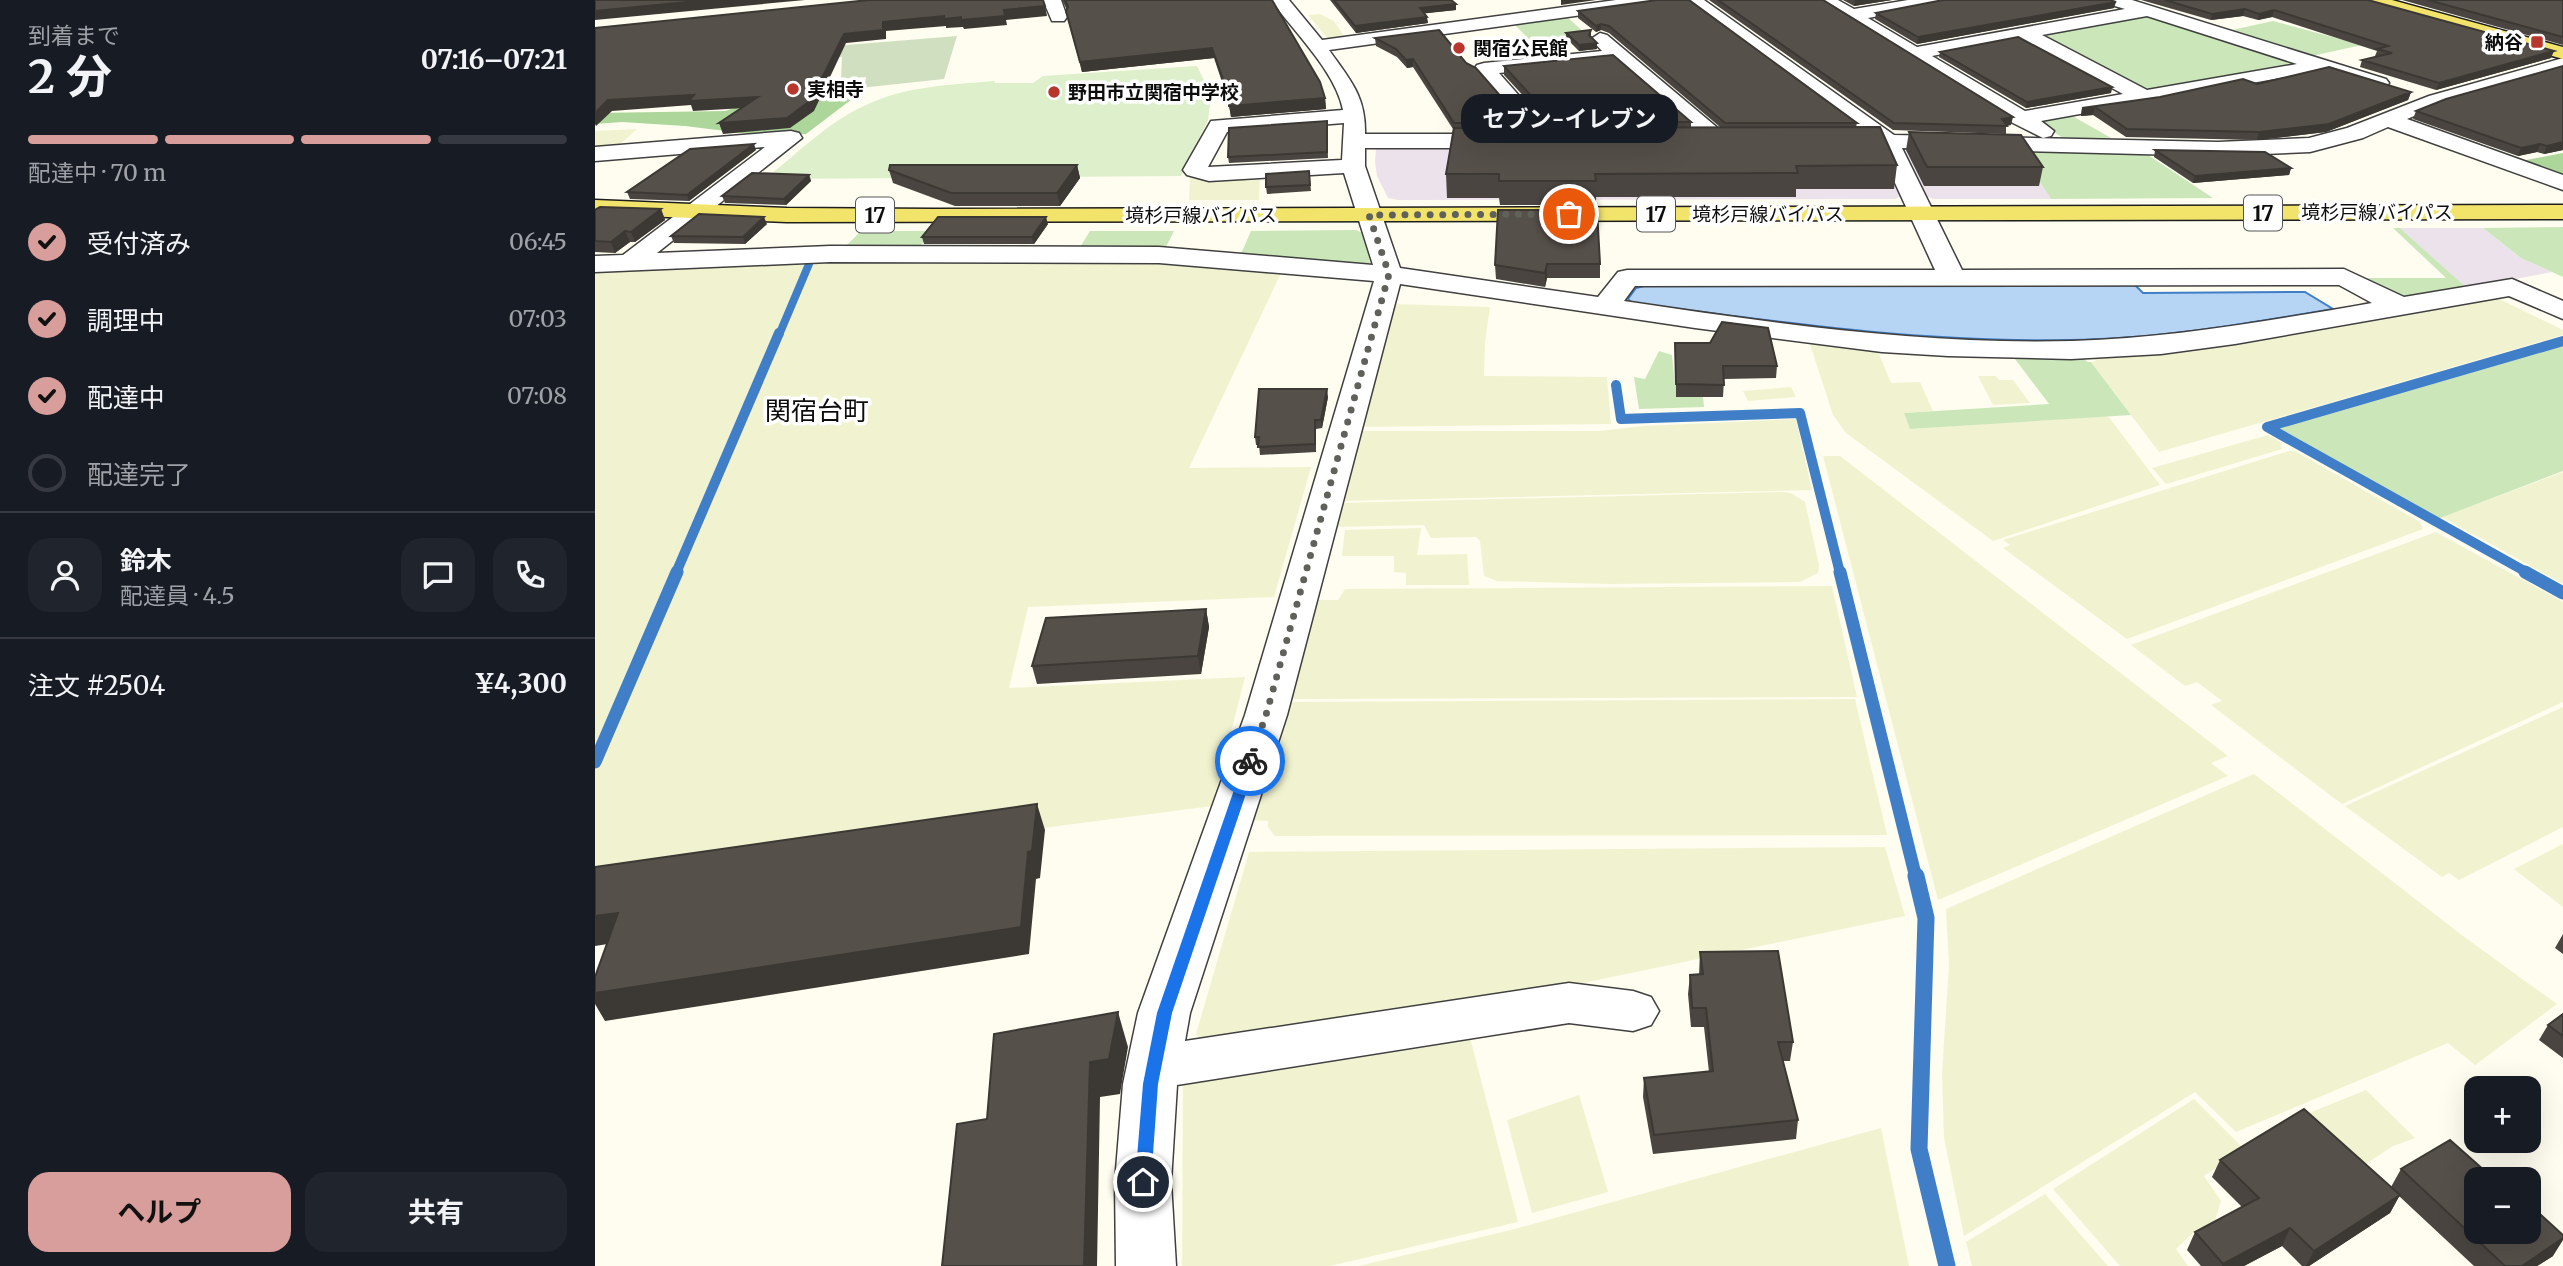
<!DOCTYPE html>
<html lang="ja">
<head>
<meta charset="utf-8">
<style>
	body { margin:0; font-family:Merriweather,"Noto Sans JP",serif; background:#20242c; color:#f1f3f6; height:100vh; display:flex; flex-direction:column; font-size:26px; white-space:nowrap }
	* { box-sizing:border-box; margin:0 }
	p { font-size:23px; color:#9ea1a6 }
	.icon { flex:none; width:38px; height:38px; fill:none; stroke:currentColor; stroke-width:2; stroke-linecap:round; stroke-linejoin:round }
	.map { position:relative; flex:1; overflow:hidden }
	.side { display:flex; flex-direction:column; background:#171b24; width:595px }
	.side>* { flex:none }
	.controls { position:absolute; left:1869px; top:1076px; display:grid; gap:14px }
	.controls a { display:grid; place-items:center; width:77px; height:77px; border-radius:14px; background:#171b24; box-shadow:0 7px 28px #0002; font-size:35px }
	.pin { position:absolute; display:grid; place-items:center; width:60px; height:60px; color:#fff; margin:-30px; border:4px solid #fff; border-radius:50%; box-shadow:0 2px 7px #0007 }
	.courier { position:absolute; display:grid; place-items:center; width:70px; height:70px; margin:-35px; border:5px solid #1a73e8; border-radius:50%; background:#fff; color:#222; box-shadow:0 2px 9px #0007 }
	.bubble { position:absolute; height:49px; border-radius:21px; background:#171b24; box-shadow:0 7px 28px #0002; font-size:23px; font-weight:700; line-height:49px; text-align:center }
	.headline em { font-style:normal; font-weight:700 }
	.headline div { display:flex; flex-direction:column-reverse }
	.headline { display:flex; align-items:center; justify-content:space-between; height:119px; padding:0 28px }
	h1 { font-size:46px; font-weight:700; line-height:52px }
	.bar { display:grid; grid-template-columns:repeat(4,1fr); gap:10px 7px; align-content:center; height:84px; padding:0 28px }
	.bar i { height:9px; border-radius:5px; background:#363941 }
	.bar .selected { background:#d79e9b }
	.bar p { grid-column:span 4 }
	.line { display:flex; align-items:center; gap:18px; padding:0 28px; border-top:2px solid #363941 }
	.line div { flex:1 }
	.round { display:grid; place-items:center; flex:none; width:74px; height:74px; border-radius:21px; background:#20242c }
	ol { padding:0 28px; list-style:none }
	li { display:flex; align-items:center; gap:21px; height:77px }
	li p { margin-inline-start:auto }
	li .icon { padding:7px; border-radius:50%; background:#d79e9b; color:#111; stroke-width:4 }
	li:last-child { color:#9ea1a6 }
	li i { width:38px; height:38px; border:4px solid #363941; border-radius:50% }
	.primary-button { display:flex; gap:14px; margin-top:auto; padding:14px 28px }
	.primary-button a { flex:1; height:80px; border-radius:21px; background:#d79e9b; color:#111; font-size:28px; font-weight:700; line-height:80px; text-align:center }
	.primary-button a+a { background:#20242c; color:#f1f3f6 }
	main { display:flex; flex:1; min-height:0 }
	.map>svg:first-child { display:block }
	.industrial { fill:#ece2ec }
	.farmland { fill:#f1f3d0 }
	.green { fill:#cbe7ba }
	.forest { fill:#add79a }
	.cemetery { fill:#d1dfc1 }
	.pitch { fill:#deefcb }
	.water { fill:#b6d4f3; stroke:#407fc7; stroke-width:2 }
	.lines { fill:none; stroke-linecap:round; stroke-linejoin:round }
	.stream-far3 { stroke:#407fc7; stroke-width:8 }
	.stream-far2 { stroke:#407fc7; stroke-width:10 }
	.stream-far1 { stroke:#407fc7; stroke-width:13 }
	.stream { stroke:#407fc7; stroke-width:17 }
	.minor-casing { stroke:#404040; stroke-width:3 }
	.major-casing { stroke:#1e1e1e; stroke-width:3 }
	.minor { fill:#fff; fill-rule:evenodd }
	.major { fill:#f2e36b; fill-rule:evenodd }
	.wall { fill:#4a4540 }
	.shaded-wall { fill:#3c3834 }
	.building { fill:#56504a; stroke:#3c3834; stroke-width:2 }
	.route { fill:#1a73e8 }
	.done { stroke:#61615c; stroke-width:7; stroke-dasharray:0 12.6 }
	.poi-dot { fill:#b7372c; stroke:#fff; stroke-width:2.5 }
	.labels { text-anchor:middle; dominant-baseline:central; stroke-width:7; stroke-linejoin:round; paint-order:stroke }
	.far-poi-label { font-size:19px; font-weight:bold; fill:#0d0d0d; stroke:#fff; text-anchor:start }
	.far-street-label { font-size:19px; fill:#0d0d0d; stroke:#fff }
	.shield { fill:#fff; stroke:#565656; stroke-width:2 }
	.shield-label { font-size:21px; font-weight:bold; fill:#0d0d0d }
	.quarter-label { font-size:26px; fill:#0d0d0d; stroke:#fff }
</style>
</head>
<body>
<main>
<section class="side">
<div class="headline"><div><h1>2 分</h1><p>到着まで</p></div><em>07:16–07:21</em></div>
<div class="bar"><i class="selected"></i><i class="selected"></i><i class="selected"></i><i></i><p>配達中 · 70 m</p></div>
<ol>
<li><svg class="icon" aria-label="check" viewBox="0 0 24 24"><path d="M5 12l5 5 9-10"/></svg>受付済み<p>06:45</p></li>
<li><svg class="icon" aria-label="check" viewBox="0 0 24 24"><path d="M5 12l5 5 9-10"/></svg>調理中<p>07:03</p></li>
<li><svg class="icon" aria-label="check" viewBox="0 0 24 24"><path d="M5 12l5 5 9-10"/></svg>配達中<p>07:08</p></li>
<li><i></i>配達完了</li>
</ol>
<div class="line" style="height:126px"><a class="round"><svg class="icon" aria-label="person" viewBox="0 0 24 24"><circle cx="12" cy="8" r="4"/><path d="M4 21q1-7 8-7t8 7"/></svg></a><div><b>鈴木</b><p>配達員 · 4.5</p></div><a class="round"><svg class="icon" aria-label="chat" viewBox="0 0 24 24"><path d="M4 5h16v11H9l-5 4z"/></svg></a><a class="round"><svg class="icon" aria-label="phone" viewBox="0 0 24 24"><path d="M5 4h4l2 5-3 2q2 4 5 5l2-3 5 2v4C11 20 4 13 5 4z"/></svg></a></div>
<div class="line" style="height:91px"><div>注文 #2504</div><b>¥4,300</b></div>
<div class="primary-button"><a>ヘルプ</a><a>共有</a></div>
</section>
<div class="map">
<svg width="1968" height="1266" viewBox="0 0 1968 1266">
	<rect width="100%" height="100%" fill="#fefdef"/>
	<path class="industrial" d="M1284,146L1307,196L1300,199L803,200L793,198L782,176L780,162L781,148Z
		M1307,147H1422L1456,199H1339L1330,196Z
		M1805,228H1888L1926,258L1957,272L1872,288Z"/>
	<path class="farmland" d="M725,14L739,21L750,38L734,40L713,15Z
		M42,129L24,145L0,146V131Z
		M665,175L664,200H594L595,178Z
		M217,261H524L686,273L594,468L716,467L679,597L433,607L414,688L650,677L617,806L0,886V270Z
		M1898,296L1968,330V335L1564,452L1496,362L1501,361L1496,355Z
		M799,304L895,307L890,342L889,376L1012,377L1016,424L760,427Z
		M1214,341L1282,349L1296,383L1325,382L1338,411L1309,413L1315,429L1513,416L1565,485L1398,541L1251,433L1238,415Z
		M1383,376H1401L1404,380H1418L1435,403L1398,405Z
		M1196,387L1201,397L1153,401L1148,391Z
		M1201,419L1217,490L745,501L759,431H1004L1049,426Z
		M1673,435L1685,442L1687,449L1571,484L1557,468Z
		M1694,451H1700L1825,522L1828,529L1532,639L1408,548L1415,545L1408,540Z
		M1228,456H1245L1633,756L1616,763L1633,776L1343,900Z
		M1968,472V584L1847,517Z
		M1188,492L1196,493L1210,502L1224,565L1223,573L1205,582L1015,584L902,581L889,576L885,541L881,537L836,538L829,525L739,527L744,503Z
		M826,528L822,555L872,554L874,585H811V573L799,572V556H747L750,530Z
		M1841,532L1968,602V702L1747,804L1616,705L1627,701L1602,682L1590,686L1536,645Z
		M1237,586L1262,697L692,699L723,600H743L750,589Z
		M1260,699L1292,835L680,836L673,827V821L653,820L695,702Z
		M1968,707V827L1864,880L1854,873L1847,877L1750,806Z
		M1659,774L1868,936L1962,1004L1880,1065L1853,1043L1641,1132L1600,1092L1369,1236L1349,1138L1347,1074L1354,964L1351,909Z
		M1968,844V907L1919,869Z
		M1290,847L1310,916L916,998L607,1040L601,1034L654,852Z
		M873,1030L923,1222L735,1266H587L588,1084Z
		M1771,1090L1820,1138L1798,1146L1757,1173L1699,1119Z
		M984,1095L1013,1192L937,1213L912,1120Z
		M1599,1099L1649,1149L1609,1176L1626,1201L1616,1234L1599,1232L1581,1249L1593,1266H1525L1458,1189Z
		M1286,1128L1314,1266H764L920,1229Z
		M1450,1194L1513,1266H1377L1371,1242Z"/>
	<path class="green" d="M1549,15L1704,65L1556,90L1545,89L1445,37L1446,34Z
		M971,16L992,35L935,40L917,22Z
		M1678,21L1767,45L1712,57L1628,32Z
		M1472,113L1525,143L1470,139L1442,122Z
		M1422,147L1547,151L1618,198L1456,199Z
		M1968,227V277L1926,258L1888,228Z
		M1798,228H1805L1872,288L1812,298L1798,296L1766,278H1851Z
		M761,230L770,234L775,263L764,267L645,256L656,231Z
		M266,231H337L323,249L249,248Z
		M495,231H579L569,251L484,249Z
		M1968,343V471L1840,520L1676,427Z
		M1064,351L1077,355L1081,396L1108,397L1109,407L1044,409L1039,377L1050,379Z
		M1417,355L1488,356L1492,362H1496L1536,415L1315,429L1309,413L1454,404Z"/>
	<path class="forest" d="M265,93L211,134L171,136L90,126L27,122L0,124V113L130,111L149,105Z
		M1968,153V176L1926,161Z"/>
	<path class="cemetery" d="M362,36L349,79L265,88L264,85L270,84L271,77L246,79L247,57L224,59L227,47Z"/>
	<path class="pitch" d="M602,66L616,95L613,120L586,176L170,179C202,154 234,121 271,105C311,86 355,85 399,81L400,83H438L448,76Z"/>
	<path class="water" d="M1540,285L1548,293L1710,292L1738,309C1651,324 1564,339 1475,340C1327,343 1183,322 1037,303L1033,299L1041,288L1049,286Z"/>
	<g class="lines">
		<path class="stream-far3" d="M184,335L214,264"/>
		<path class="stream-far2" d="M1021,385L1026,419L1205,413L1245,573
			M81,573L184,333
			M1933,573L1672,427L1968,341"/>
		<path class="stream-far1" d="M1245,572L1321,878
			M1930,572L1968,593
			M0,762L82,572"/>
		<path class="stream" d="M1321,876L1331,918L1324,1149L1352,1266"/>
		<defs>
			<path id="minor" d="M448,0H466L472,17L469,21H457Z
				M676,0H694L727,40L1021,0H1069L1060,5L734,50C755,80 771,96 770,134H909L917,136L920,141L917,146L909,148H770V166L805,268L1003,297L1023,272L1032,270H1340L1284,148L1231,145L1228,140L1231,135L1270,134L1089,0H1109L1299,135L1623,142L1714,138L1752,128L1834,96L1968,58V70L1848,104L1812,119L1968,175V190L1793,127L1768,138L1715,152L1623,156L1307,148L1367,270L1749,269L1809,297L1917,279L1968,301V319L1914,296L1640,344L1566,354L1476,359L1353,356L1287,352L1100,328L805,284L692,715L595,1013L590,1041L974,983L1038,991L1056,997L1064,1011L1056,1025L1038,1031L974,1023L582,1085L576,1182L581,1266H521L520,1182L528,1084L543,1013L650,715L779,281L564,263L235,262L0,272V256L28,255L170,147L0,161V147L196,131L204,133L207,138L62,253L235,246L564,247L778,265L749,173L614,181L592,175L588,170L616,121L748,110C741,72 699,32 676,0ZM749,123L747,160L613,167L632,132ZM1744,285L1777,303C1678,320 1579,338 1478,341C1328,345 1177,323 1029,301L1040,286Z
				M1222,0H1243L1259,9L1313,0H1354L1345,5L1273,18L1322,47L1530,9L1513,4L1510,0H1537L1791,79L1794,83L1791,87L1784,89L1724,71L1446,121L1459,131L1456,136L1448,138L1418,123ZM1552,16L1702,64L1552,90L1447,35ZM1426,39L1528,94L1430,111L1337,56Z
				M1005,33L1012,35L1131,135L1134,140L1131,145H1115L1019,61L904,73L964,141L961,146H945L879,69L882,65L889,63L1007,51L996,39Z"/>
			<path id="major" d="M1768,0H1797L1968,47V59L1771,4Z
				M0,200L192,208L339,209L1968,205V219L192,222L0,214Z"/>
		</defs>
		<use href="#minor" class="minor-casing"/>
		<use href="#major" class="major-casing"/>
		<use href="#minor" class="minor"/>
		<use href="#major" class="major"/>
	</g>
	<path class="wall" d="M467,0H677L730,98L731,109L636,117L634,103L619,58L487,72L473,20L472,10Z
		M735,0H856L861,4V10L830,13L833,23L761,33Z
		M1114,0H1228L1416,125L1411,126V134L1298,130Z
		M1248,0H1297L1259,6Z
		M1546,0H1773L1956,58L1841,90L1765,67L1767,60L1782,56H1780L1782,51L1677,17L1663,20L1648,16L1616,20Z
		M1807,0H1968V45Z
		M1061,1L1262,123L1261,127L1302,165L1299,189H1201V197H1001V205H905L904,198H852L851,174L858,129L818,67L812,68L802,57L781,46L780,38L871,63L929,123V128L957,127L909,75V66L1096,122V127H1125L1014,33L1006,30L1001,32L983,18V11Z
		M1346,1L1519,8L1322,44L1280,19L1281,13Z
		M996,30V37L1002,49L984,51L971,38V33Z
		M1345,52L1517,87L1516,93L1431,108L1344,57Z
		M1968,66V150L1949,154L1942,152L1923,156L1818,119L1821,111Z
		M1662,84L1816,92L1813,100L1731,132L1662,140L1531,137L1498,115L1486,116L1487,108Z
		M732,127L733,158L634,163L633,157Z
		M1314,132L1448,167L1444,186H1329L1311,150Z
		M161,150L94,201L35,199L32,192Z
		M1560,150L1696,168L1694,175L1598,183L1559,157Z
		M482,165L485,178L465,206H360L298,183L294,170Z
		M714,171L716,191L672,194L671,187Z
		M214,175L216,181L191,205L130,203L127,196Z
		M66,209L70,220L40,242H35L20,253L0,252V210Z
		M172,224L150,244L79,243L76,236Z
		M453,224L439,244H329L327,237Z
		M1005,264V278H952L950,287L901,279L900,265Z
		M1080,343L1182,366L1181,378L1129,379L1128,397H1081Z
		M733,397L727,428L721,429V452L665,455L664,445H661L660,437Z
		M611,609L614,627L606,674L442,684L437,666Z
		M1968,934V954L1960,948Z
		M1105,952L1198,1042L1195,1061H1188L1203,1120L1201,1139L1058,1154L1048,1097L1049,1078L1114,1072L1109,1027H1096L1093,994L1095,975H1104Z
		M1968,1014V1058L1944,1040L1953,1025Z
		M1625,1160L1796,1187L1806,1169L1958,1256L1942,1266H1879L1804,1196L1795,1213L1714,1266H1707L1687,1246L1649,1266H1606L1592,1250L1600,1232L1647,1207L1617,1177Z"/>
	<path class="shaded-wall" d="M113,0H210L0,20V11Z
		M966,0H1001L966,5Z
		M1260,0H1297L1259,6Z
		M1521,2L1519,8L1322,44L1323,37Z
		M861,4V10L825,14V8Z
		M450,6L452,16L411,20L412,25L369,29L368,27L351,28V26L291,31V39L251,43L219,111L195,128L128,134L124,123L192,118L249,34L288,22L349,16L366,17L409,10Z
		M1650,9L1648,16L1616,20L1617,14Z
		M1679,10L1677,17L1663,20L1664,14Z
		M832,17L833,23L761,33L760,26Z
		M1006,24V30L1001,32V26Z
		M1002,43V49L984,51V45Z
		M617,48L619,58L487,72L485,62Z
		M1959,51L1956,58L1841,90L1844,83Z
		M818,59V67L812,68L811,60Z
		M1517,87L1516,93L1431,108L1432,102Z
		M1816,92L1813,100L1731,132L1662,140L1664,132Z
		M99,95L163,97L167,107L98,111L96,105L17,111L1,126L0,124V113L13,100Z
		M730,98L731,109L636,117L634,106Z
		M1500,107L1498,115L1486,116L1487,108Z
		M1418,117L1416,125L1405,126L1407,119Z
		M1968,142V150L1949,154L1952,146Z
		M159,144L161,150L94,201L92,195Z
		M1945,144L1942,152L1923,156L1926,148Z
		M482,165L485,178L465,206L462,193Z
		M1696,168L1694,175L1598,183L1600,176Z
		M214,175L216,181L191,205L189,199Z
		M66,209L70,220L40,242L36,232Z
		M169,217L172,224L150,244L148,237Z
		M451,217L453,224L439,244L437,237Z
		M30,231L35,242L20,253L16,242Z
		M952,264V278L950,287V273Z
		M732,389L733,397L727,428L726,420Z
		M611,609L614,627L606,674L603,656Z
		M442,804L450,830L445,878L441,879L434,954L10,1021L0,1004V993L433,852Z
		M23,913L38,940L0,946V916Z
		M523,1012L533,1047L525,1094L505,1097L502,1266H489L495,1062Z
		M1805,1195L1795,1213L1714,1266H1711L1719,1251Z
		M1695,1228L1687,1246L1649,1266H1627L1628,1264Z
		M1968,1238V1240L1958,1256L1942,1266H1927Z"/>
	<path class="building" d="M0,0H113L0,11Z
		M274,0H448L450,6L409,10L410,16L366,20V17L349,19V16L288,22V30L249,34L216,100L192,118L124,123L163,97L94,101L99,95L13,100L0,113V28Z
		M470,0H677L725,82L730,98L634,106V97L617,48L485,62L471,11L473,7Z
		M739,0H856L861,4L825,8L832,17L760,26Z
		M1062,0H1094L1262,123H1130L1014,26L1006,24L1001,26L983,11Z
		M1123,0H1228L1418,117L1407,119L1412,126L1299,123Z
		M1348,0H1515L1521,2L1323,37L1281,13Z
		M1570,0H1773L1959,51L1844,83L1767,60L1797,53L1782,49L1793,46L1679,10L1664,14L1650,9L1617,14Z
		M1833,0H1968V37Z
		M844,30L871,63L881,68L929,123H859L818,59L811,60L801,49L780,38Z
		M996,30L994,35L1002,43L984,45L971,33Z
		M1423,37L1517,87L1432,102L1345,52Z
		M1018,55L1096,122H960L909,66Z
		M1968,66V142L1952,146L1945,144L1926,148L1821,111L1851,99Z
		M1734,67L1816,92L1734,124L1664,132L1532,129L1500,107L1487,108L1565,97L1648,79L1662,84Z
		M732,121V152L633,157L634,128Z
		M1285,127L1302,165L1201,166L1203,173L1000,174L1001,181H904V174H851L859,128Z
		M1314,132L1426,135L1448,167H1332Z
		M159,144L92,195L32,192L95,149Z
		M1560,150L1670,152L1696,168L1600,176Z
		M295,165H482L462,193H356L294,170Z
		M714,171L715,185L671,187V174Z
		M157,173L214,175L189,199L127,196Z
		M5,207L66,209L36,232L30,231L16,242L0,241V210Z
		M903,210H1002L1005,264H952L950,273L900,265Z
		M104,214L169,217L148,237L76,236Z
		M343,217H451L437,237H327Z
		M1127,322L1173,328L1182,366H1128L1129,385L1081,384L1080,343H1115Z
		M664,389H732L726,420H720V444L663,447L664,437H660Z
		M611,609L603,656L437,666L451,618Z
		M442,804L437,851L433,852L426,927L0,993V977L23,913L0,916V867Z
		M1183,951L1198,1042H1183L1203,1120L1059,1135L1049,1078L1118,1071L1111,1008H1097L1095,975L1108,974L1105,952Z
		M523,1012L514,1059L495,1062L489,1266H347L362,1124L392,1119L399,1034Z
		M1968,1014V1036L1953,1025Z
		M1709,1109L1805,1195L1719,1251L1695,1228L1628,1264L1600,1232L1664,1198L1625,1160Z
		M1855,1140L1899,1179L1903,1177L1906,1180H1881V1232H1934V1204L1968,1235V1238L1927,1266H1910L1806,1169Z"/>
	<path class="route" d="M655,757L662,761L577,1013L563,1084L556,1182L554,1187L548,1190L542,1187L540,1182L548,1084L562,1013L649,761Z"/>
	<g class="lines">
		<path class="done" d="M655,761L671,715L794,274L774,215L974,214"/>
	</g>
	<g class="poi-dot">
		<rect x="1935" y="35" width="14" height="14" rx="3.5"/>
		<circle cx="864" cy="48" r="7"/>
		<circle cx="198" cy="89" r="7"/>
		<circle cx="459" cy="92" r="7"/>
	</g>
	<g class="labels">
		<g class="far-poi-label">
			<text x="1928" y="42" text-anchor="end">納谷</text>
			<text x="878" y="48">関宿公民館</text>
			<text x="212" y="89">実相寺</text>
			<text x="473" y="92">野田市立関宿中学校</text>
		</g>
		<g class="far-street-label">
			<text x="1782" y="212">境杉戸線バイパス</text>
			<text x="1173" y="214">境杉戸線バイパス</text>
			<text x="606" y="215">境杉戸線バイパス</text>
		</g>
		<g class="shield">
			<rect x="1649" y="195.5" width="38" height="35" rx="5"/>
			<rect x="1042" y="196.5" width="38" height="35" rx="5"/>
			<rect x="261" y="197.5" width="38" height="35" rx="5"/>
		</g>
		<g class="shield-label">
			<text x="1668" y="213">17</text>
			<text x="1061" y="214">17</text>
			<text x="280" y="215">17</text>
		</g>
		<g class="quarter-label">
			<text x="222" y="410">関宿台町</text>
		</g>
	</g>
</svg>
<div class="controls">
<a>+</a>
<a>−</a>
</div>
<div class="pin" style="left:974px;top:214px;background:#ea580c"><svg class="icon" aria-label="bag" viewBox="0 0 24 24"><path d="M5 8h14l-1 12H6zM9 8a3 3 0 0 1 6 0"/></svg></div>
<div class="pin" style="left:548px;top:1182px;background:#1f2937"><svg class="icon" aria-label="home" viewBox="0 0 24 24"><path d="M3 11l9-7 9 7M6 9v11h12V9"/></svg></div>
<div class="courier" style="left:655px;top:761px"><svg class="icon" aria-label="bike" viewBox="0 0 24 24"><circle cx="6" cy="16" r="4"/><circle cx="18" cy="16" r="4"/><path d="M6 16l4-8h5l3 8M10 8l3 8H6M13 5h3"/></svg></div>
<div class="bubble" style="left:866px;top:94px;width:217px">セブン-イレブン</div>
</div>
</main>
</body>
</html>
